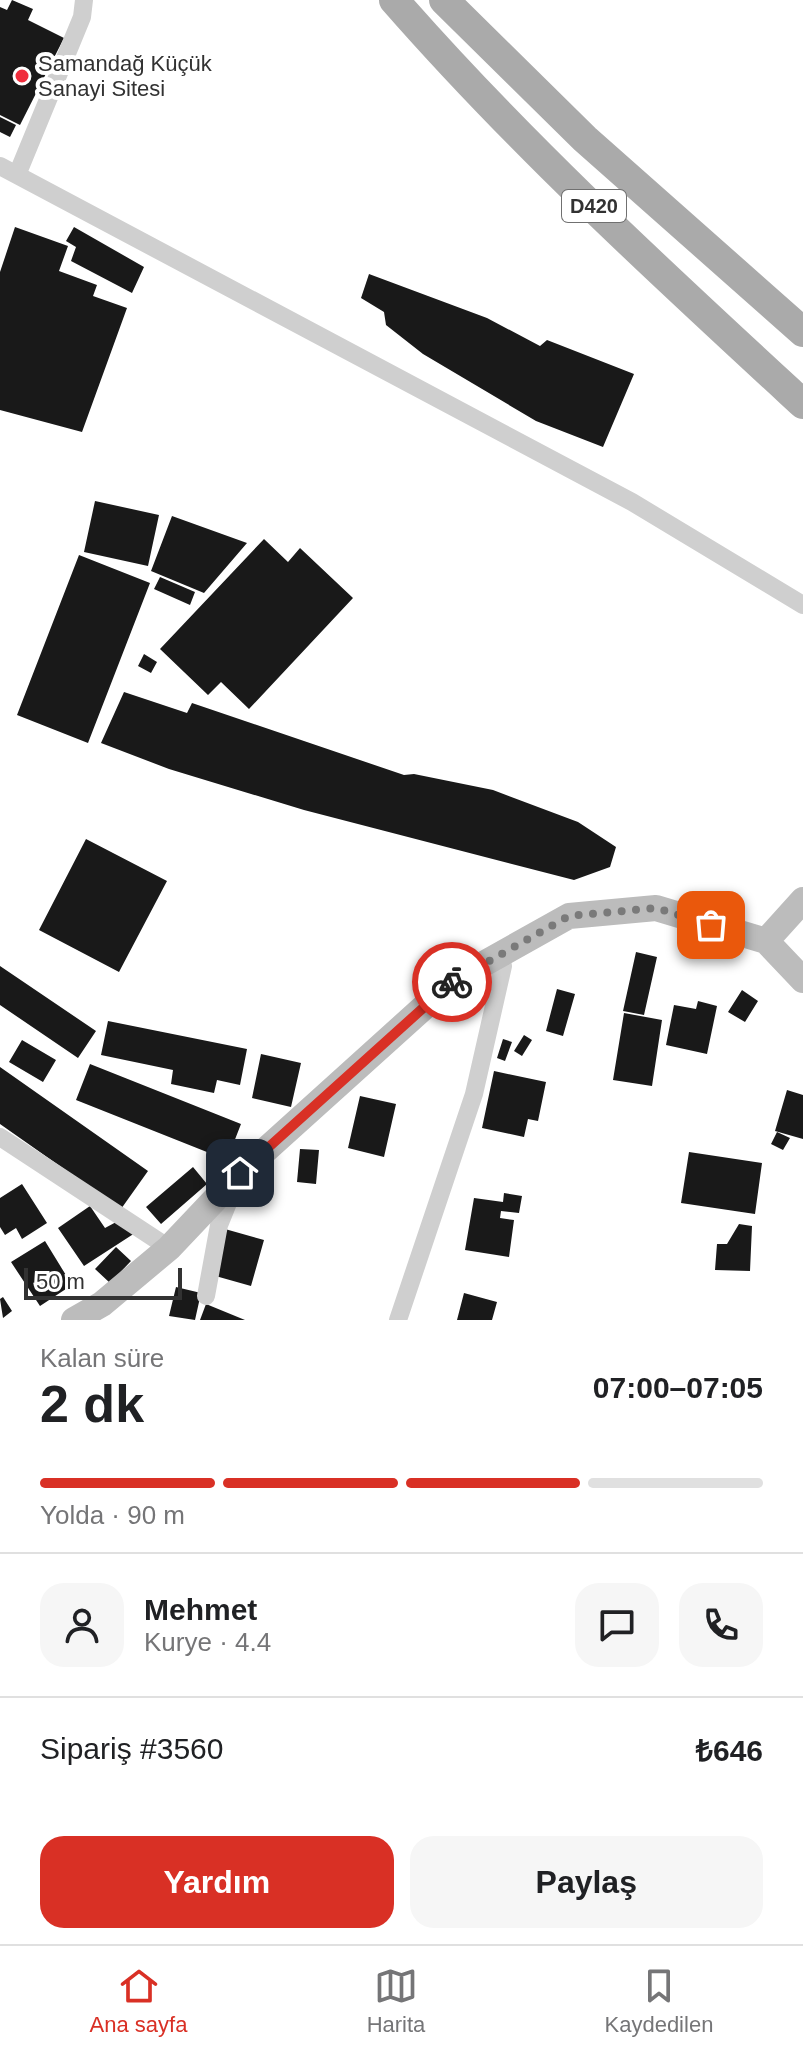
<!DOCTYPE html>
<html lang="tr">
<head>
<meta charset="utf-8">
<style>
	body { margin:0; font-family:Helvetica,sans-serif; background:#f6f6f6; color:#202124; height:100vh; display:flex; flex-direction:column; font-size:30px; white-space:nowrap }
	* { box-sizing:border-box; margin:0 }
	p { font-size:26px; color:#757577 }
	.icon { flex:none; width:44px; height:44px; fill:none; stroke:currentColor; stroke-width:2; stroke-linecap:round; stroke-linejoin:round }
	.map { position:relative; height:1320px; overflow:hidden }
	.sheet { display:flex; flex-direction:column; background:#fff; flex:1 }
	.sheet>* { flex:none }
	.scale { position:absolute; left:24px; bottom:20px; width:158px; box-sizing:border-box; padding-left:8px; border:4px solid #323232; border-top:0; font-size:22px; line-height:28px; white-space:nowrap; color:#323232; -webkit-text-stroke:6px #fff; paint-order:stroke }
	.pin { position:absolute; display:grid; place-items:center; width:68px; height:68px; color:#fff; margin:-34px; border-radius:16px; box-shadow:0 4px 12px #0006 }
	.courier { position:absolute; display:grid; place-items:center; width:80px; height:80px; margin:-40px; border:6px solid #d93025; border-radius:50%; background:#fff; color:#222; box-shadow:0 2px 10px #0007 }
	.summary em { font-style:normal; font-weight:700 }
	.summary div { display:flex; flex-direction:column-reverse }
	.summary { display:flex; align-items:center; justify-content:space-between; height:136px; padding:0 40px }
	h1 { font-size:52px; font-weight:700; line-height:60px }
	.bar { display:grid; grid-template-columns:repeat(4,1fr); gap:12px 8px; align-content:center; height:96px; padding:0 40px }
	.bar i { height:10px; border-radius:6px; background:#e0e0e0 }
	.bar .current { background:#d93025 }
	.bar p { grid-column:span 4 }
	.line { display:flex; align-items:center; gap:20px; padding:0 40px; border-top:2px solid #e0e0e0 }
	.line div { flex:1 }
	.round { display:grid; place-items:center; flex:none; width:84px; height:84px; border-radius:24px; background:#f6f6f6 }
	.action { display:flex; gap:16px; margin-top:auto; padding:16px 40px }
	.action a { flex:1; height:92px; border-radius:24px; background:#d93025; color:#fff; font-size:32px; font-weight:700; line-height:92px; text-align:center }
	.action a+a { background:#f6f6f6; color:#202124 }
	.tabs { display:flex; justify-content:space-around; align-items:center; height:112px; border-top:2px solid #e0e0e0; background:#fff; font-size:22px; color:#757577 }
	.tabs a { display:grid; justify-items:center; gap:4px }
	.tabs .current { color:#d93025 }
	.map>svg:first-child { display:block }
	.building { fill:#191919 }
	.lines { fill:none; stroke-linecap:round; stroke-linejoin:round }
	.street { stroke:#cfcfcf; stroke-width:18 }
	.secondary { stroke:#bcbcbc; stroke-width:26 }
	.primary { stroke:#aaa; stroke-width:30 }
	.done { stroke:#7a7a7a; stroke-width:8; stroke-dasharray:0 14.4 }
	.route { stroke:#d93025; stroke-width:10 }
	.poi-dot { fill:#f02d3c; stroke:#fff; stroke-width:3 }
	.labels { text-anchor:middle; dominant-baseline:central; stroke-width:8; stroke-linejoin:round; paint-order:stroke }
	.shield { fill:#fff; stroke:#707070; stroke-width:2 }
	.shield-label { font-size:20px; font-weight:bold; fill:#323232 }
	.poi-label { font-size:22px; fill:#323232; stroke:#fff; text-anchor:start }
</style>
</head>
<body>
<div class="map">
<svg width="803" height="1320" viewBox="0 0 803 1320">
	<rect width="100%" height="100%" fill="#fff"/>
	<path class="building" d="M12,0L33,9L28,20L64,38L20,125L0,115V7L7,10Z
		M0,117L16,125L10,137L0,132Z
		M15,227L68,246L59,271L97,285L93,296L127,308L82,432L0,410V272Z
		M74,227L144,267L132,293L71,261L76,247L66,241Z
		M369,274L487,318L540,346L547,340L634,374L603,447L536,421L423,354L386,325L384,312L361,298Z
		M95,501L159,515L148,566L84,552Z
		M172,516L247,543L204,593L151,571Z
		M264,539L288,562L300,548L353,598L249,709L221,682L208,695L160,649Z
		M79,555L150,583L88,743L17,715Z
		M160,577L195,592L190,605L154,589Z
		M144,654L157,662L151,673L138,666Z
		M124,692L187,713L192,703L404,775L414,774L493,790L578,822L616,847L610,867L574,880L304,810L169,769L101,743Z
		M86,839L167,881L119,972L39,930Z
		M636,952L657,957L644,1015L623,1011Z
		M0,966L96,1031L78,1058L0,1005Z
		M557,989L575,994L563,1036L546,1031Z
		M742,990L758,1001L745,1022L728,1012Z
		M698,1001L717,1006L707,1054L666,1045L674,1005L696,1009Z
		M624,1013L662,1020L652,1086L613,1080Z
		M108,1021L247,1049L240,1085L217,1080L214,1093L171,1084L173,1070L101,1055Z
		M524,1035L532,1040L522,1056L514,1051Z
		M503,1039L512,1042L505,1061L497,1058Z
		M22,1040L56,1060L43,1082L9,1062Z
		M261,1054L301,1063L291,1107L252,1098Z
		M90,1064L241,1124L227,1160L76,1100Z
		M0,1067L148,1171L121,1209L0,1124Z
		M494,1071L546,1082L538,1121L528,1119L524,1137L482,1128Z
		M787,1090L803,1095V1139L775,1131Z
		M360,1096L396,1104L384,1157L348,1148Z
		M777,1132L790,1138L783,1150L771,1144Z
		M300,1149L319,1150L316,1184L297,1182Z
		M689,1152L762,1163L755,1214L681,1203Z
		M193,1167L207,1184L161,1224L146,1207Z
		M22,1184L47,1223L22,1239L16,1228L5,1235L0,1227V1198Z
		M504,1193L522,1196L519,1213L501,1211L500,1218L514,1220L509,1257L465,1250L474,1198L503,1202Z
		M90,1206L105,1228L118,1221L135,1233L84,1266L58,1228Z
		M739,1224L752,1226L750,1271L715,1270L717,1244H727Z
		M225,1229L264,1240L251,1286L212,1275Z
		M45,1241L72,1285L40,1306L11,1262Z
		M116,1247L131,1261L110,1283L95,1269Z
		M176,1287L201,1293L195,1320L169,1316Z
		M464,1293L497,1302L492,1320H457Z
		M3,1297L12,1311L3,1318L0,1299Z
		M206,1304L245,1320H200Z"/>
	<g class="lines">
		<path class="street" d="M0,166L632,502L803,605
			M17,175L82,17L84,0
			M0,1137L169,1248
			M206,1296L219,1225L236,1183
			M398,1320L474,1094L503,966L500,955"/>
		<path class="secondary" d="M766,941L803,900
			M74,1320L102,1304L169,1248L240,1173L453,981L569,916L656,908L766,941L803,980"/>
		<path class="primary" d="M394,0C520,144 662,274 803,404
			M444,0L585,139L803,332"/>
	</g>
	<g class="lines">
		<path class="done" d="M452,982L569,916L656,908L711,925"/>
		<path class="route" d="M240,1173L452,982"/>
	</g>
	<circle class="poi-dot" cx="22" cy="76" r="8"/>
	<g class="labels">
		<rect class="shield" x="562" y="190" width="64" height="32" rx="6"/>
		<g class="shield-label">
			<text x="594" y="206">D420</text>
		</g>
		<g class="poi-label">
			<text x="38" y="63">Samandağ Küçük<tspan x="38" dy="25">Sanayi Sitesi</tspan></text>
		</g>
	</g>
</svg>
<div class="scale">50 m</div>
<div class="pin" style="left:711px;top:925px;background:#ea580c"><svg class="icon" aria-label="bag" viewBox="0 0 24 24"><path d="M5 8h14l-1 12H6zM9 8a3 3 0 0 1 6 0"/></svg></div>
<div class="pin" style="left:240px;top:1173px;background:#1f2937"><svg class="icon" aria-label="home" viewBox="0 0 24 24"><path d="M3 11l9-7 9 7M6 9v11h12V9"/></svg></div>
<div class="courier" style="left:452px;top:982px"><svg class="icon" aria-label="bike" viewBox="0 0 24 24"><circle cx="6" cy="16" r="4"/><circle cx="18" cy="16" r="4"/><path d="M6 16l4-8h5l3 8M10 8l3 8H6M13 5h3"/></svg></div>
</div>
<section class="sheet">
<div class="summary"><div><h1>2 dk</h1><p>Kalan süre</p></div><em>07:00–07:05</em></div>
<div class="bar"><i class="current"></i><i class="current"></i><i class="current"></i><i></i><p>Yolda · 90 m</p></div>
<div class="line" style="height:144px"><a class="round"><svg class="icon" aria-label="person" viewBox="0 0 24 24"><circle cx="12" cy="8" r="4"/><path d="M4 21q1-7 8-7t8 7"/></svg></a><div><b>Mehmet</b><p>Kurye · 4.4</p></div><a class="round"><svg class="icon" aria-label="chat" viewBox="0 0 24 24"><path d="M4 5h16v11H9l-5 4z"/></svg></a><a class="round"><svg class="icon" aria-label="phone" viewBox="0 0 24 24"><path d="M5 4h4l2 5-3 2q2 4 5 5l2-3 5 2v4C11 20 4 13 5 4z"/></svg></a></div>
<div class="line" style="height:104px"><div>Sipariş #3560</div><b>₺646</b></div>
<div class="action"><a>Yardım</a><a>Paylaş</a></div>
</section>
<nav class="tabs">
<a class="current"><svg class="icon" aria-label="home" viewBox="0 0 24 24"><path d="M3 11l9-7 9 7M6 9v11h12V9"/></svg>Ana sayfa</a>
<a><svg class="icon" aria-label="map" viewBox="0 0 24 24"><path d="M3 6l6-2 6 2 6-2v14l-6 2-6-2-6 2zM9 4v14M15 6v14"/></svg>Harita</a>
<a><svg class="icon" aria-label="saved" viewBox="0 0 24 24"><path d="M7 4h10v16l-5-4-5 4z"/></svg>Kaydedilen</a>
</nav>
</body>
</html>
